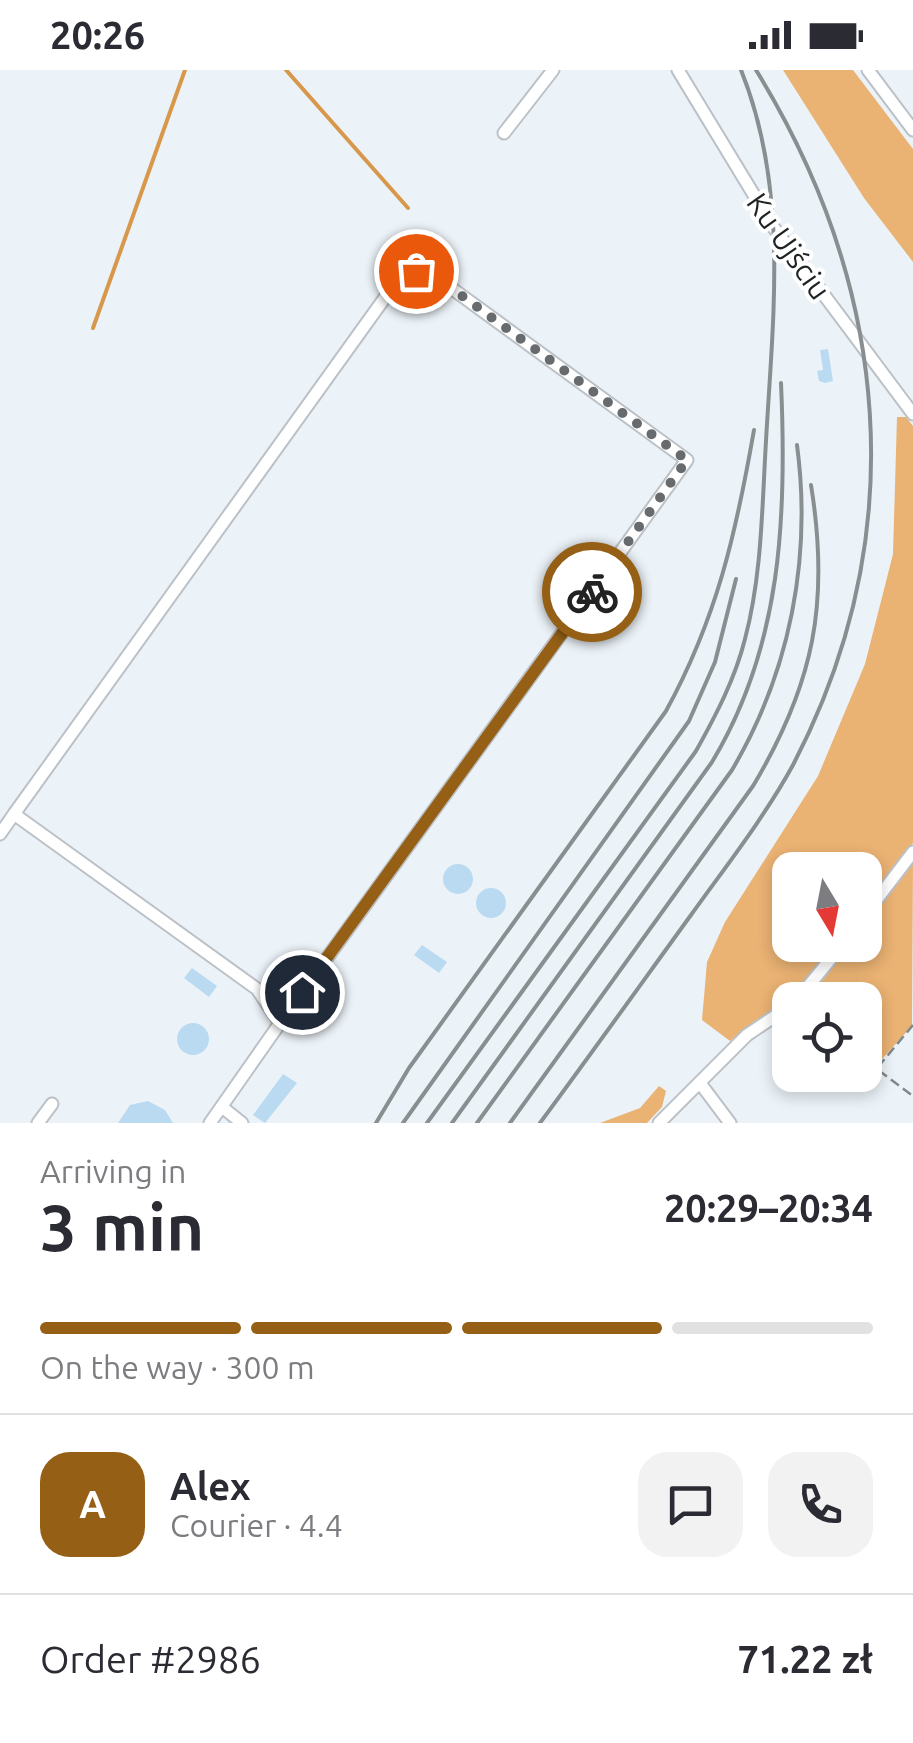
<!DOCTYPE html>
<html lang="en">
<head>
<meta charset="utf-8">
<style>
	body { margin:0; font-family:Ubuntu,sans-serif; background:#f2f2f3; color:#2b2b33; height:100vh; display:flex; flex-direction:column; font-size:38px; white-space:nowrap }
	* { box-sizing:border-box; margin:0 }
	p { font-size:32px; color:#7c7c81 }
	.icon { flex:none; width:55px; height:55px; fill:none; stroke:currentColor; stroke-width:2; stroke-linecap:round; stroke-linejoin:round }
	.map { position:relative; height:1053px; overflow:hidden }
	.drawer { display:flex; flex-direction:column; background:#fff; flex:1 }
	.drawer>* { flex:none }
	.needle { width:65px; rotate:170deg }
	.fabs { position:absolute; left:772px; top:782px; display:grid; gap:20px }
	.fabs a { display:grid; place-items:center; width:110px; height:110px; border-radius:20px; background:#fff; box-shadow:0 5px 15px #0003; font-size:50px }
	.pin { position:absolute; display:grid; place-items:center; width:85px; height:85px; color:#fff; margin:-42px; border:5px solid #fff; border-radius:50%; box-shadow:0 2px 10px #0007 }
	.courier { position:absolute; display:grid; place-items:center; width:100px; height:100px; margin:-50px; border:8px solid #956015; border-radius:50%; background:#fff; color:#222; box-shadow:0 2px 12px #0007 }
	.headline em { font-style:normal; font-weight:700 }
	.headline div { display:flex; flex-direction:column-reverse }
	.headline { display:flex; align-items:center; justify-content:space-between; height:170px; padding:0 40px }
	h1 { font-size:65px; font-weight:700; line-height:75px }
	.bar { display:grid; grid-template-columns:repeat(4,1fr); gap:15px 10px; align-content:center; height:120px; padding:0 40px }
	.bar i { height:12px; border-radius:8px; background:#e1e1e2 }
	.bar .selected { background:#956015 }
	.bar p { grid-column:span 4 }
	.line { display:flex; align-items:center; gap:25px; padding:0 40px; border-top:2px solid #e1e1e2 }
	.line div { flex:1 }
	.round { display:grid; place-items:center; flex:none; width:105px; height:105px; border-radius:30px; background:#f2f2f3 }
	.status { display:flex; justify-content:space-between; align-items:center; height:70px; padding:0 50px; background:#fff; direction:ltr }
	.status svg { height:28px; fill:currentColor }
	.map>svg:first-child { display:block }
	.green { fill:#eab273 }
	.lines { fill:none; stroke-linecap:round; stroke-linejoin:round }
	.stream { stroke:#d8984b; stroke-width:4 }
	.building { fill:#b9daf1 }
	.minor-casing { stroke:#bbc1c6; stroke-width:15 }
	.path { stroke:#82878a; stroke-width:2.5; stroke-dasharray:10 5; stroke-linecap:butt }
	.minor { stroke:#fff; stroke-width:11 }
	.rail { stroke:#898e91; stroke-width:4 }
	.done { stroke:#676b6e; stroke-width:10; stroke-dasharray:0 18 }
	.route { stroke:#956015; stroke-width:12 }
	.labels { text-anchor:middle; dominant-baseline:central; stroke-width:8; stroke-linejoin:round; paint-order:stroke }
	.street-label { font-size:30px; fill:#1f2223; stroke:#fff }
</style>
</head>
<body>
<div class="status"><b>20:26</b><svg viewBox="0 0 49 12"><path d="M0 12V9h3v3zM5 12V6h3v6zM10 12V3h3v9zM15 12V0h3v12zM26 1h20v11H26zM47 4h2v5h-2z"/></svg></div>
<div class="map">
<svg width="913" height="1053" viewBox="0 0 913 1053">
	<rect width="100%" height="100%" fill="#ecf3f8"/>
	<path class="green" d="M783,0H853L913,79V192L864,128Z
		M897,347H906L913,356V773L865,835V800H790V875H835L795,922L730,971L702,950L707,892L725,852L818,706L865,594L893,484Z
		M913,791L912,956L882,989L869,994L865,992V930H808L849,875H865V854Z
		M659,1016L666,1021L662,1037L647,1053H600L640,1038Z"/>
	<g class="lines">
		<path class="stream" d="M286,0L408,138
			M93,258L185,0"/>
	</g>
	<path class="building" d="M828,279L833,311L825,313L819,311L817,301L823,300L820,280Z
		M443 809a15 15 0 1 1 30 0a15 15 0 1 1-30 0Z
		M476 833a15 15 0 1 1 30 0a15 15 0 1 1-30 0Z
		M422,875L447,892L439,903L414,885Z
		M192,898L217,916L209,927L184,908Z
		M177 969a16 16 0 1 1 32 0a16 16 0 1 1-32 0Z
		M283,1004L297,1013L265,1053L253,1045Z
		M148,1031L165,1040L173,1053H118L130,1035Z"/>
	<g class="lines">
		<defs>
			<path id="minor" d="M678,0L774,158L913,344
				M868,0L913,60
				M504,63L553,0
				M14,744L399,208L416,201L432,204L687,390L280,953
				M0,764L14,744L257,919L280,953L210,1053
				M865,845L913,782
				M797,930L842,875
				M700,1013L730,1053
				M222,1037L242,1053
				M38,1053L52,1034
				M659,1053L747,965L790,936"/>
		</defs>
		<use href="#minor" class="minor-casing"/>
		<path class="path" d="M865,995L877,999L913,1026
			M878,997L913,955"/>
		<use href="#minor" class="minor"/>
		<path class="rail" d="M376,1053L409,998L666,641C717,548 736,463 754,360
			M403,1053L689,651L715,592L736,509
			M427,1053L696,681C716,645 735,609 745,569C762,505 762,437 766,371C773,246 789,119 741,0
			M452,1053L712,692C782,576 787,446 781,313
			M477,1053L732,700C790,602 812,488 797,375
			M510,1053L753,716C814,614 830,532 811,415
			M540,1053C591,984 641,914 691,845C726,796 764,748 793,695C913,464 890,218 756,0"/>
	</g>
	<g class="lines">
		<path class="done" d="M416,201L432,204L687,390L592,522"/>
		<path class="route" d="M302,922L592,522"/>
	</g>
	<g class="labels">
		<g class="street-label">
			<text transform="translate(789 176) rotate(55)">Ku Ujściu</text>
		</g>
	</g>
</svg>
<div class="fabs">
<a><svg class="needle" viewBox="-14 -14 28 28"><path d="M0-13l5 13h-10z" fill="#e53935"/><path d="M0 13l5-13h-10z" fill="#7c7c81"/></svg></a>
<a><svg class="icon" aria-label="locate" viewBox="0 0 24 24"><circle cx="12" cy="12" r="6"/><path d="M12 2v4M12 18v4M2 12h4M18 12h4"/></svg></a>
</div>
<div class="pin" style="left:416px;top:201px;background:#ea580c"><svg class="icon" aria-label="bag" viewBox="0 0 24 24"><path d="M5 8h14l-1 12H6zM9 8a3 3 0 0 1 6 0"/></svg></div>
<div class="pin" style="left:302px;top:922px;background:#1f2937"><svg class="icon" aria-label="home" viewBox="0 0 24 24"><path d="M3 11l9-7 9 7M6 9v11h12V9"/></svg></div>
<div class="courier" style="left:592px;top:522px"><svg class="icon" aria-label="bike" viewBox="0 0 24 24"><circle cx="6" cy="16" r="4"/><circle cx="18" cy="16" r="4"/><path d="M6 16l4-8h5l3 8M10 8l3 8H6M13 5h3"/></svg></div>
</div>
<section class="drawer">
<div class="headline"><div><h1>3 min</h1><p>Arriving in</p></div><em>20:29–20:34</em></div>
<div class="bar"><i class="selected"></i><i class="selected"></i><i class="selected"></i><i></i><p>On the way · 300 m</p></div>
<div class="line" style="height:180px"><b class="round" style="background:#956015;color:#fff">A</b><div><b>Alex</b><p>Courier · 4.4</p></div><a class="round"><svg class="icon" aria-label="chat" viewBox="0 0 24 24"><path d="M4 5h16v11H9l-5 4z"/></svg></a><a class="round"><svg class="icon" aria-label="phone" viewBox="0 0 24 24"><path d="M5 4h4l2 5-3 2q2 4 5 5l2-3 5 2v4C11 20 4 13 5 4z"/></svg></a></div>
<div class="line" style="height:130px"><div>Order #2986</div><b>71.22 zł</b></div>
</section>
</body>
</html>
